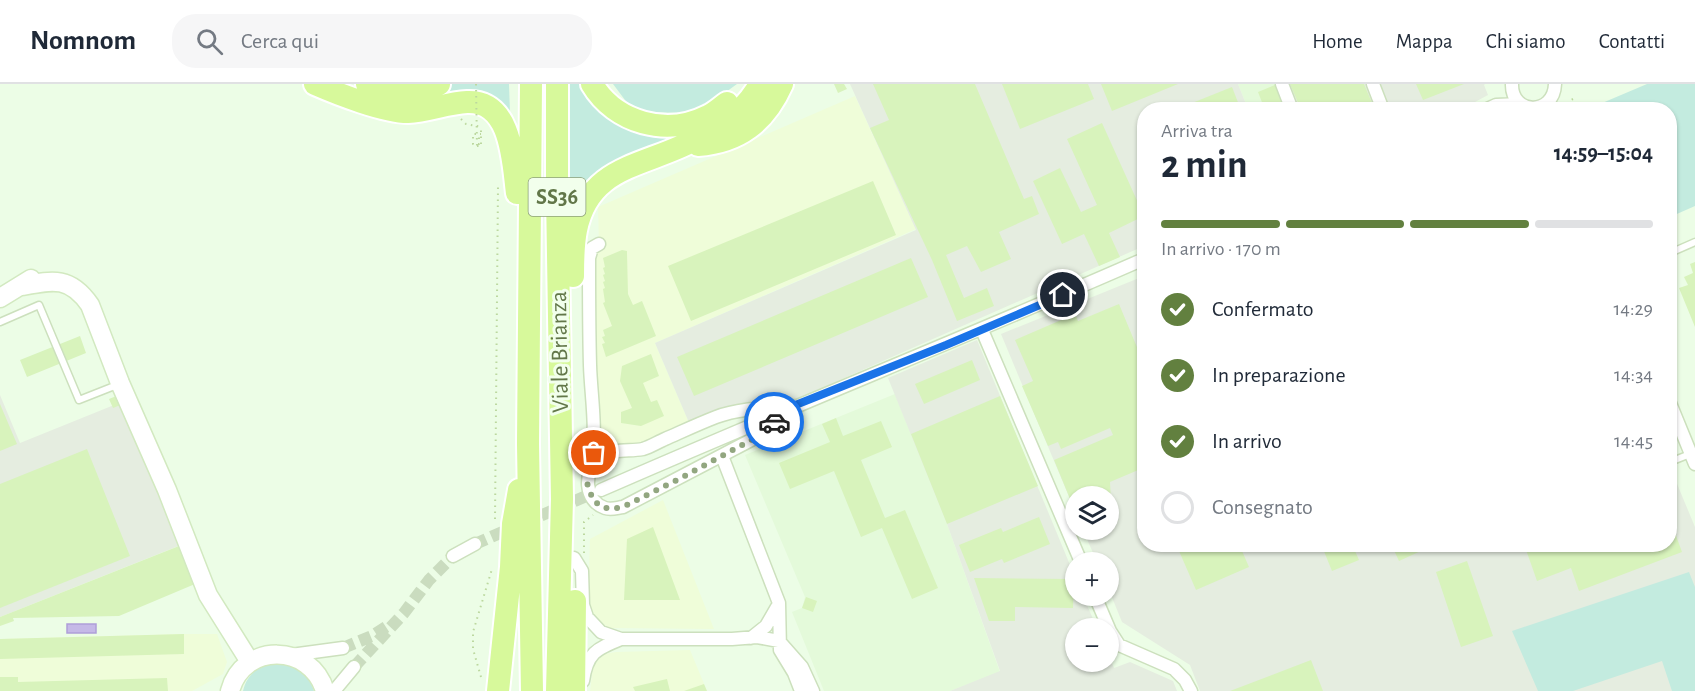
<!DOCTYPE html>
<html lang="it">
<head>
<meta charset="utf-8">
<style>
	body { margin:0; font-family:"Alegreya Sans",sans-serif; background:#f6f6f7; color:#1f2937; height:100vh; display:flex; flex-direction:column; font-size:22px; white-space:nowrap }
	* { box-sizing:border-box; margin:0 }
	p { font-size:20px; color:#747a83 }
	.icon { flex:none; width:33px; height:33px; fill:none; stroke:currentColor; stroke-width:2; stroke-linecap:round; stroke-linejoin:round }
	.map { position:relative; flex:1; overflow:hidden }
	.side { position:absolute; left:1137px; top:18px; width:540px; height:450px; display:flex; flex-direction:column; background:#fff; border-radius:24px; box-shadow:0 2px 4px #0004 }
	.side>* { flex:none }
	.controls { position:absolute; left:1065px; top:402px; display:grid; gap:12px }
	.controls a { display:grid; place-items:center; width:54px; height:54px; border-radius:50%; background:#fff; box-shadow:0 2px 4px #0004; font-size:30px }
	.pin { position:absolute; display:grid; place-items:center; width:51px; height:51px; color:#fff; margin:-26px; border:3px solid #fff; border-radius:50%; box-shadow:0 2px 6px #0007 }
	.courier { position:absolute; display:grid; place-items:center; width:60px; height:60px; margin:-30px; border:4px solid #1a73e8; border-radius:50%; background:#fff; color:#222; box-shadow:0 2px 8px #0007 }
	.head em { font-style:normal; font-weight:600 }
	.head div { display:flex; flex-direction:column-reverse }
	.head { display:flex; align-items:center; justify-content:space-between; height:102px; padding:0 24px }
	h1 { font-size:39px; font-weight:600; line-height:45px }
	.bar { display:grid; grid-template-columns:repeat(4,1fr); gap:9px 6px; align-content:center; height:72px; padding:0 24px }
	.bar i { height:8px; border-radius:4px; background:#e0e1e3 }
	.bar .selected { background:#62803f }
	.bar p { grid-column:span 4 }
	ol { padding:0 24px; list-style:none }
	li { display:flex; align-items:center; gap:18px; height:66px }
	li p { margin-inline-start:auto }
	li .icon { padding:6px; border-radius:50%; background:#62803f; color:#fff; stroke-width:4 }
	li:last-child { color:#747a83 }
	li i { width:33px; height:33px; border:3px solid #e0e1e3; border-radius:50% }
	header { display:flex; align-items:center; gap:36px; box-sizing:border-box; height:84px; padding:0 30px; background:#fff; border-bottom:2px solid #e0e1e3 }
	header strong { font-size:28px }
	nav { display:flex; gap:33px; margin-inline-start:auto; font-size:21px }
	.search { width:420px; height:54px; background:#f6f6f7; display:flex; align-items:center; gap:15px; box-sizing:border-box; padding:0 21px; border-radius:24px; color:#747a83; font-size:22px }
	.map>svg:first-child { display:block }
	.residential { fill:#e4fada }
	.commercial { fill:#effdd9 }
	.industrial { fill:#e5ede0 }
	.green { fill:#c3ebdf }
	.water { fill:#c5b9e7; stroke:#ae9fd9; stroke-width:1.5 }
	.building { fill:#d8f3bc }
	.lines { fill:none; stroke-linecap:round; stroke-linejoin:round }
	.street-tunnel { stroke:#cadcbf; stroke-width:12; stroke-dasharray:12 6; stroke-linecap:butt }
	.lane-casing { stroke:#cce0bd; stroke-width:9 }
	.street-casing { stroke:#cce0bd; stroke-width:15 }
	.secondary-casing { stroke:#d2e9c0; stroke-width:21 }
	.highway-casing { stroke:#fff; stroke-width:26 }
	.path { stroke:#bcd89f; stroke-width:2; stroke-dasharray:1.5 4.5; stroke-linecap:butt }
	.lane { stroke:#fff; stroke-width:6 }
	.street { stroke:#fff; stroke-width:12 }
	.secondary { stroke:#fff; stroke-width:18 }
	.highway { stroke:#d7f99b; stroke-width:22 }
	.path-bridge { stroke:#bcd89f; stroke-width:2; stroke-dasharray:1.5 4.5; stroke-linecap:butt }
	.done { stroke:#92a680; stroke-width:6; stroke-dasharray:0 10.8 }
	.route { stroke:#1a73e8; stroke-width:8 }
	.labels { text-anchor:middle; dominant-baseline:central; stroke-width:6; stroke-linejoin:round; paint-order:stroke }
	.shield { fill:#f2ffec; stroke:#8da07a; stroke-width:1.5 }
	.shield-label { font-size:22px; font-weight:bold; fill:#627749 }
	.street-label { font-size:24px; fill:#627749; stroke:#f2ffec }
</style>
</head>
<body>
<header>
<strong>Nomnom</strong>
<div class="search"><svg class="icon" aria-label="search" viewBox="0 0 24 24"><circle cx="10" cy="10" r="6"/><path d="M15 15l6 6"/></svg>Cerca qui</div>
<nav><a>Home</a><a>Mappa</a><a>Chi siamo</a><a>Contatti</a></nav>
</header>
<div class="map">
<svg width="1695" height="607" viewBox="0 0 1695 607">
	<rect width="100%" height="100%" fill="#ecfde6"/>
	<path class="residential" d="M1238,0H1279L1286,20L1271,25H1248Z
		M895,310L947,440L1000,588L950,607H824L792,528L802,524L805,513L745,371Z"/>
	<path class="commercial" d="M855,12L916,145L655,259L690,341L642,362L622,363L612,358L603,357L600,352L595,292V172L599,160L598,123Z
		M663,416L714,545L609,544L595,534L588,520L590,455Z
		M184,550H217L227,578L223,590L192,607H0V555Z
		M690,566L707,607H590L593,582L604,570L616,568Z"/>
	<path class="industrial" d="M850,0H1238L1248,25L1144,26V162L774,325L690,341L655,259L916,146Z
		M1285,0H1485L1484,1L1488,11L1462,25L1271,26L1292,18Z
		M1144,192V460H1670V383L1695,443V607H1200L1190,581L1122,538L1109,506L1108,478H1097L1083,446H1108V412H1076L1075,427L1001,250Z
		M977,256L1075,493L1076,512H1083L1097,544H1076V578H1108L1109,572L1114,584L1130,578L1173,597L1177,607H950L1000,587L947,440L888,294Z
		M0,311L20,359L124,317L181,461L0,533Z"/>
	<path class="green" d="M450,0H509L510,29L508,31L382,14Z
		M569,0H585L609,30L699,42L575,118L567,119Z
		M613,0H737L697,29L634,28Z
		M1647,0H1695V122L1670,133V26L1588,25Z
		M1689,488L1695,503V607H1672L1662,577L1573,607H1538L1512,547Z
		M275,578C294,583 308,586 314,607H243C247,590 258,582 275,578Z"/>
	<path class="water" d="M67,540H96V549H67Z"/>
	<path class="building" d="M834,0H844L847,5L838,9Z
		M873,0H975L1024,115L1032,112L1039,130L999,148L1011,175L981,188L967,162L946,171L964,214L987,204L994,222L957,237L932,176L870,44L889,36Z
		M1002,0H1088L1094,15L1020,45Z
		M1101,0H1178L1112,27Z
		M1290,0H1364L1375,26H1301Z
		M1416,0H1464L1423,16Z
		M1275,1L1282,20L1265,26L1258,8Z
		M1232,3L1241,26H1177V25Z
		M1102,39L1144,132L1109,149L1120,173L1099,182L1084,150L1062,160L1033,97L1060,84L1081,128L1097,121L1067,55Z
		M873,97L896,151L691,237L668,182Z
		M622,166L627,167V169L628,210L633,221L642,217L656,252L606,273L602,260L605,259L602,253L605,252L603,246L612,242L603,219L605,218L603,205L605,204L603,198L605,197L603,191L605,190L603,184L605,183L603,174Z
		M911,174L928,213L694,312L677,273Z
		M1695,178V243L1679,204L1688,201L1684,193L1693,189L1690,180Z
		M1119,220L1144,280V388L1143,384L1110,398L1111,416L1108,417V412H1076L1075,427L1054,376L1113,351L1110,344L1061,365L1058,358L1048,362L1022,302L1033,297L1015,256L1075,230L1078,237Z
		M80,252L86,269L27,293L20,276Z
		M651,270L659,292L643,299L651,318L657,316L664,332L641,342L621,339V328L632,324L620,297L622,282Z
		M972,276L980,296L924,320L915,300Z
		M119,311L123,320L113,324L109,315Z
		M1000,312L1038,402L947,440L911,350Z
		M0,320L17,360L0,367Z
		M836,334L843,352L881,337L892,363L861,376L885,434L905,426L938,504L912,515L882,444L861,453L834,387L790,405L779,379L830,358L822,340Z
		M87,365L130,472L0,524V400Z
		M1039,433L1050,460L1004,479L1002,475L970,488L959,461L1001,444L1003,448Z
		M1670,435L1682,468L1579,507L1571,484L1537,497L1524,460H1670Z
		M653,443L680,516H624L627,455Z
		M1176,460H1239L1249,483L1196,506Z
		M1321,460H1352L1359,476L1332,487Z
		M1391,460H1436L1399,477Z
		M179,462L195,500L119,532L13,534L14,537L0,542V533Z
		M1467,477L1493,552L1461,563L1436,488Z
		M974,494L1074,495L1073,524L1015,523V537H989Z
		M806,513L817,517L813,528L802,524Z
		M184,550V570L0,575V555Z
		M1311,576L1323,607H1230Z
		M0,593H18V598L167,594L168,607H0Z
		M667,595L670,607H635L633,603Z
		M704,600L707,607H684Z"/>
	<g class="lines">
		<path class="street-tunnel" d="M475,460L600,406
			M343,564L372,552L389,541
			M354,583L404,529L429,496L453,472"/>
		<defs>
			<path id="lane" d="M1670,169L1695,158
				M0,238L39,221L79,316L117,301
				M1670,378L1690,370"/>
			<path id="street" d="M1282,0L1292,26
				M1373,0L1383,26
				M1512,0C1511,31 1554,32 1555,0
				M1485,26L1496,21L1520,20
				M982,246L1081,478
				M1670,319L1695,380
				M793,322L755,354L623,423C616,424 611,426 605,424C584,417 583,387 599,375C615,363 627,368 643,365C650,363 658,358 665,355C681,348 698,340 716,333C740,324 768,324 793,322Z
				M722,372L779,519L780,566L794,589L801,607
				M590,382C598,349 591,314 590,281C589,245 589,210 589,174L592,164L599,160
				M601,406C781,327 964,254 1144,175
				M453,472L475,460
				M574,474L582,487L583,521L587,533L601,548L621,555H732L757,553L779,557L802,583L813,607
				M1095,512L1110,547L1119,561L1174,585L1185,596L1191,607
				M751,554L766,542L777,523
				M291,571L343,564
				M583,597C587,569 596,565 621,555
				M334,607L354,583"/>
			<path id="secondary" d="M22,202C53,196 70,192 90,221L120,299L167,406L208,511L250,578
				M0,214L31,195
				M230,607C243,558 311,559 325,607"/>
			<path id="highway" d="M315,0C338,10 384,28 408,28C428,27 447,19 467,18C512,16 513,78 517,109
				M367,0C395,10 411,15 439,0
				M531,0L528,360L532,607
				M557,0V110L562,415L557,607
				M592,0C615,39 667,53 708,32C715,29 721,23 727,19
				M698,61C739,58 765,38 782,0
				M573,192C573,177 573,161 576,146C588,86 636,83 682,62C714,48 743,31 760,0
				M498,607L511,483L513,440L519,406
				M574,607L575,517"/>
		</defs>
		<use href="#lane" class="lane-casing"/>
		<use href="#street" class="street-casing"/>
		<use href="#secondary" class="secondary-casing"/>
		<use href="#highway" class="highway-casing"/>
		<path class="path" d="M1573,15L1571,16L1575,26
			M461,35L466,40L482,43
			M476,50H473V60H479V50H481
			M477,62H481V42
			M495,435L498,102
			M584,469V438L593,431
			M481,593L473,565V548L492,485"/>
		<use href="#lane" class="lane"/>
		<use href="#street" class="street"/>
		<use href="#secondary" class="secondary"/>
		<use href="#highway" class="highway"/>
		<path class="path-bridge" d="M476,0L477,62"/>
	</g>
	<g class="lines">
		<path class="done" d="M594,369L587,399L593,416L602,423L611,425L623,423L679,395L755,354L774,338"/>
		<path class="route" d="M774,338L793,322L946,261L1063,211"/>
	</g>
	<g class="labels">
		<rect class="shield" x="528.5" y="94" width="57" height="38" rx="4.5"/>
		<g class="shield-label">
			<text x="557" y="113">SS36</text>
		</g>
		<g class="street-label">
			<text transform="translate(560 268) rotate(-91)">Viale Brianza</text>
		</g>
	</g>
</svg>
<div class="controls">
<a><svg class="icon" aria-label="layers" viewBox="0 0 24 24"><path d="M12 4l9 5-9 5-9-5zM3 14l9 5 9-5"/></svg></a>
<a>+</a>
<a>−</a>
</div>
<div class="pin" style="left:594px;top:369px;background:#ea580c"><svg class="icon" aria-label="bag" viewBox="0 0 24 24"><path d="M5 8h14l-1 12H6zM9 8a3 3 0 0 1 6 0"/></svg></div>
<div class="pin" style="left:1063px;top:211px;background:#1f2937"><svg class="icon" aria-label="home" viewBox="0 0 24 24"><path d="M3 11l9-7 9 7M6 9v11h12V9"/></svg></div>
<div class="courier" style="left:774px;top:338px"><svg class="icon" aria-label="car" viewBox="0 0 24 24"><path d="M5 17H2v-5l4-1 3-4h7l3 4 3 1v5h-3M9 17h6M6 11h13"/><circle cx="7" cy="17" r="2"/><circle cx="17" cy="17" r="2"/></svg></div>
<section class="side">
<div class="head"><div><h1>2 min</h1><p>Arriva tra</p></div><em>14:59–15:04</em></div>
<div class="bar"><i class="selected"></i><i class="selected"></i><i class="selected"></i><i></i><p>In arrivo · 170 m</p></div>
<ol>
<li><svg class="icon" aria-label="check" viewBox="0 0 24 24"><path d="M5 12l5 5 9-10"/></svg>Confermato<p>14:29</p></li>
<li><svg class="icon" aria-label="check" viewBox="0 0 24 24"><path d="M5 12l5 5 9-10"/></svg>In preparazione<p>14:34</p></li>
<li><svg class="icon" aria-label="check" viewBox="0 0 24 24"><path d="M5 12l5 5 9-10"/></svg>In arrivo<p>14:45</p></li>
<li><i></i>Consegnato</li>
</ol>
</section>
</div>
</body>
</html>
